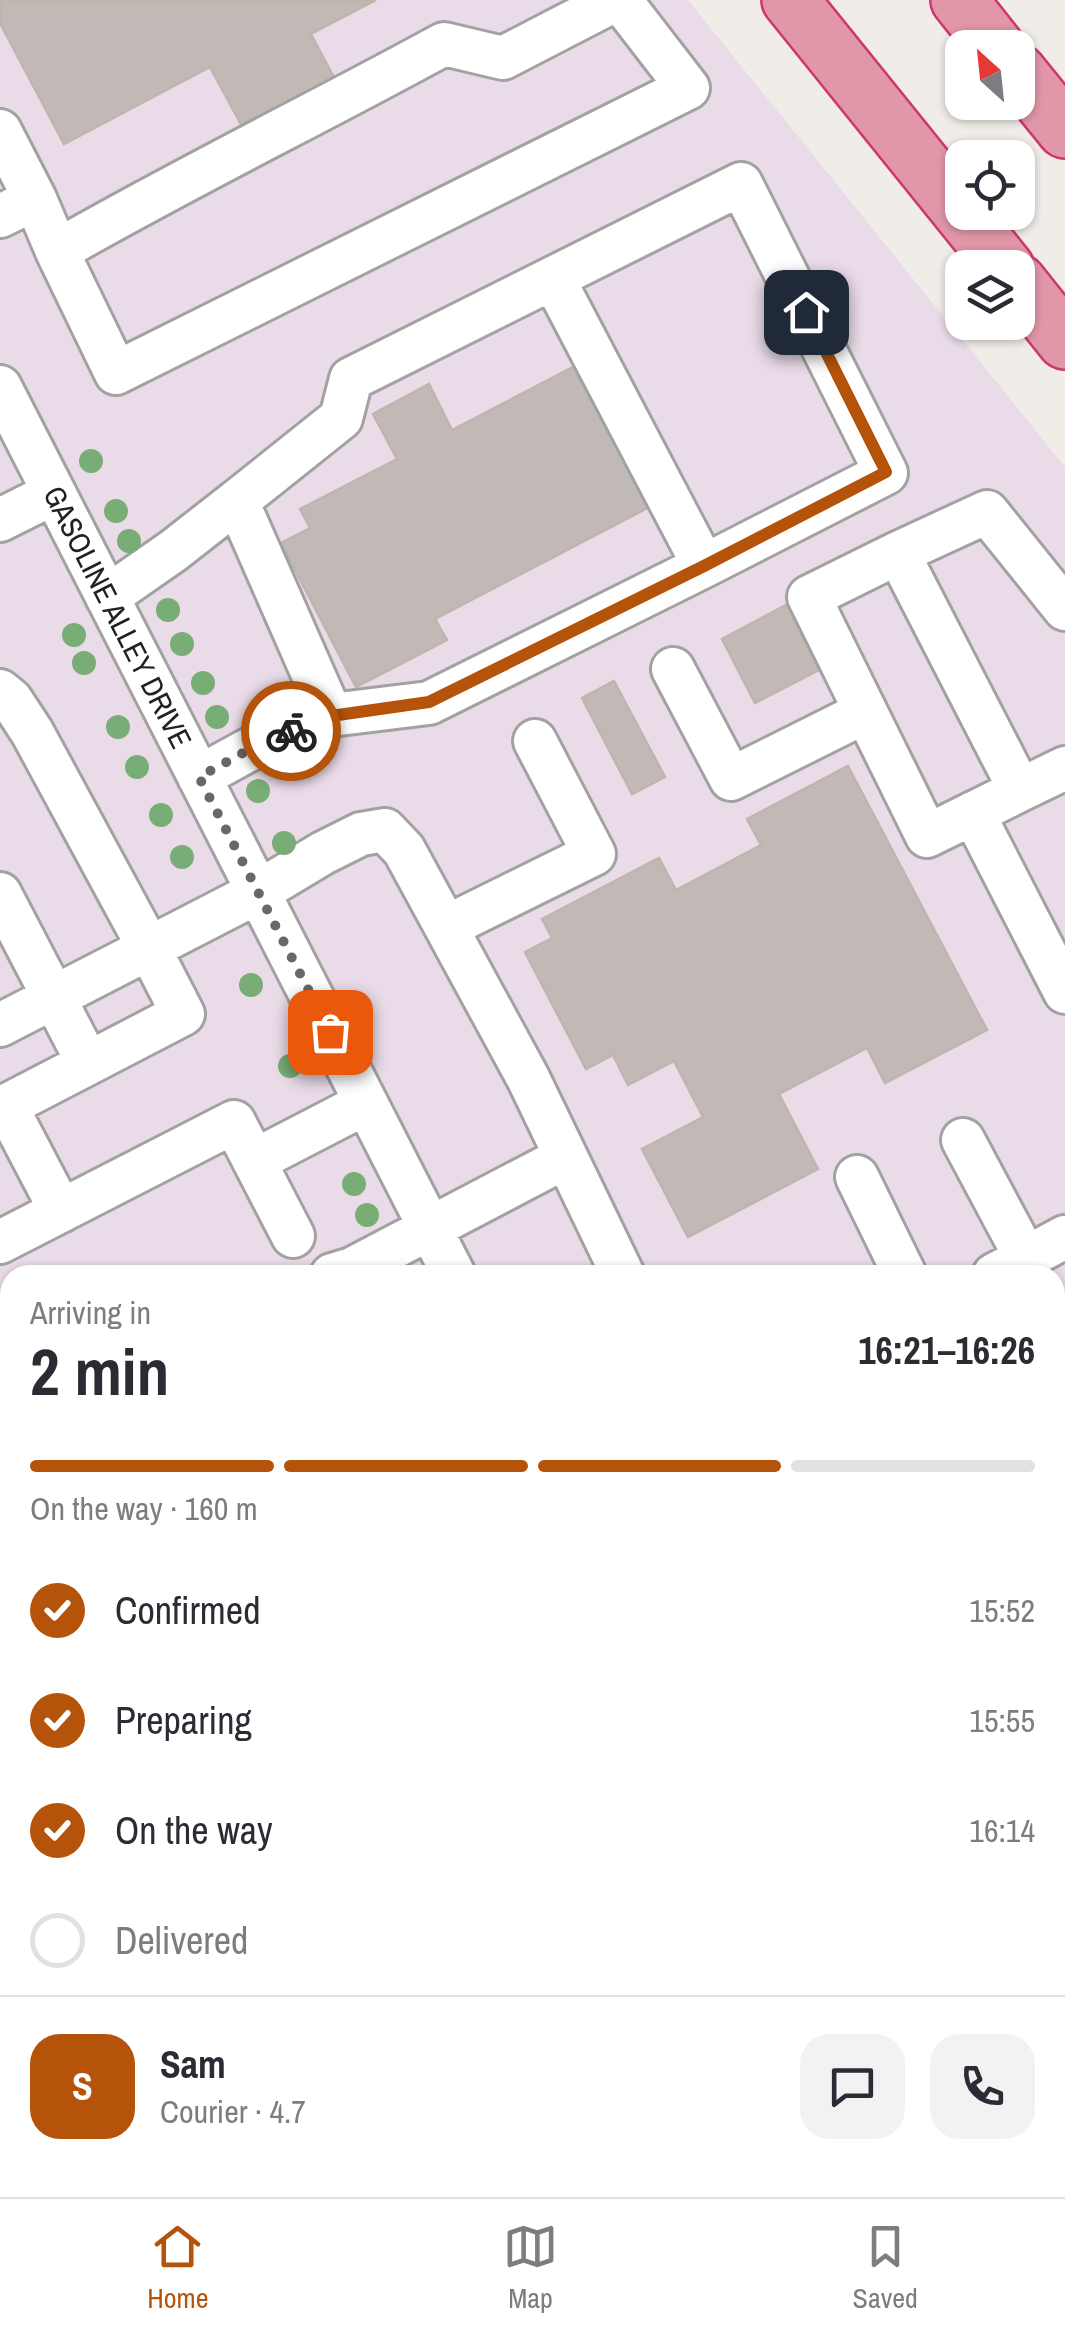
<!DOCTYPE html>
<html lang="en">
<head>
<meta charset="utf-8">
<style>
	body { margin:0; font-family:"Archivo Narrow",sans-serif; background:#f2f2f3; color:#2b2b33; height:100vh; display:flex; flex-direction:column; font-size:38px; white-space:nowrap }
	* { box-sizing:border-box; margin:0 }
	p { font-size:32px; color:#7c7c81 }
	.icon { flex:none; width:55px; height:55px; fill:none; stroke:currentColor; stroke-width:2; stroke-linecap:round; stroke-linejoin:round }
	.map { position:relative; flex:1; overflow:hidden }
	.sheet { position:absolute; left:0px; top:1265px; width:1065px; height:932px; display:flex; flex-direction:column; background:#fff; border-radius:30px 30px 0 0; box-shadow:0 2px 8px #0004 }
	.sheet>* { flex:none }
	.needle { width:65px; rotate:333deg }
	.controls { position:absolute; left:945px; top:30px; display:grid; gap:20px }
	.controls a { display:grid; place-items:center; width:90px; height:90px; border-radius:20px; background:#fff; box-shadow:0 2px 8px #0004; font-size:50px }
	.pin { position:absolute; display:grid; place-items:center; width:85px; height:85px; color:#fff; margin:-42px; border-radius:20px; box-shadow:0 5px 15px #0006 }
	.courier { position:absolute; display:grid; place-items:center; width:100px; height:100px; margin:-50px; border:8px solid #b45309; border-radius:50%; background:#fff; color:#222; box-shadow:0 2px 12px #0007 }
	.head em { font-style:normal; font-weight:700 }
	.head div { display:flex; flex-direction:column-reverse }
	.head { display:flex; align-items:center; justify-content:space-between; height:170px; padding:0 30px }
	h1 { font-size:65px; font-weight:700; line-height:75px }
	.bar { display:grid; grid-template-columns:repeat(4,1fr); gap:15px 10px; align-content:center; height:120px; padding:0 30px }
	.bar i { height:12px; border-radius:8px; background:#e1e1e2 }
	.bar .selected { background:#b45309 }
	.bar p { grid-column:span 4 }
	.line { display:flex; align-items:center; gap:25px; padding:0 30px; border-top:2px solid #e1e1e2 }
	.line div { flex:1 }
	.round { display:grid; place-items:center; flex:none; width:105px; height:105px; border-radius:30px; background:#f2f2f3 }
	ol { padding:0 30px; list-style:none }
	li { display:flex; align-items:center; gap:30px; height:110px }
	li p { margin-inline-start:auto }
	li .icon { padding:10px; border-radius:50%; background:#b45309; color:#fff; stroke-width:4 }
	li:last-child { color:#7c7c81 }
	li i { width:55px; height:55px; border:5px solid #e1e1e2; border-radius:50% }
	.menu { display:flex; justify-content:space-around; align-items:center; height:140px; border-top:2px solid #e1e1e2; background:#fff; font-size:28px; color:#7c7c81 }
	.menu a { display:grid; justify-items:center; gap:5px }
	.menu .selected { color:#b45309 }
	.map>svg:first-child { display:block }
	.industrial { fill:#e9dbe7; fill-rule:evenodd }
	.building { fill:#c1b9b5; stroke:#c1b4ac; stroke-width:2.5 }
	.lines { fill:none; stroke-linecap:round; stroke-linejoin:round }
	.minor-casing { stroke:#a2a2a2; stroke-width:48 }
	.highway-casing { stroke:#ce3670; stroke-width:60 }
	.minor { stroke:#fff; stroke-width:42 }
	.highway { stroke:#e197a8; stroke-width:55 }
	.tree { fill:#78ad76 }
	.done { stroke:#696867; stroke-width:10; stroke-dasharray:0 18 }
	.route { stroke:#b45309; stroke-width:12 }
	.labels { text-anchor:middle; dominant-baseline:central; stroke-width:10; stroke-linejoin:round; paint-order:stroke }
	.street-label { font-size:30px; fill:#212121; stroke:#fff }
</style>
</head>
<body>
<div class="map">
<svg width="1065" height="2197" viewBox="0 0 1065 2197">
	<rect width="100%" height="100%" fill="#f0ede8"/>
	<path class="industrial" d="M0,0H688L1065,467V2197H0ZM10,1275H1055V2188H10Z"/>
	<path class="building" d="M0,0H376L311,34L342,93L250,141L210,67L64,144L0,23Z
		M575,366L596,406L604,402L657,503L435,619L447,640L356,687L281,543L310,528L300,509L397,459L373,414L429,384L452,430Z
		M786,605L819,670L755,703L722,639Z
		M614,681L665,777L632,794L582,698Z
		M848,766L987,1030L885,1083L867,1048L779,1094L818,1169L688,1237L642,1149L703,1117L674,1061L628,1085L613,1055L586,1069L525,952L552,938L542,919L659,858L676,890L761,845L747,819Z
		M1065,1920V1966L1055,1947V1925Z
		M461,2188H532L537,2197H443Z
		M627,2188H699L704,2197H632Z"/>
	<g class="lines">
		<defs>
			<path id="minor" d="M0,131L35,199L0,216
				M35,199L57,251L116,373L688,88L620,0
				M57,251C184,178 316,114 444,44L503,58L615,0
				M553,278L704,566
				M0,387L454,1275
				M237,501L341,418L351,379L741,184L886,473L704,566L429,703L331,715
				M0,520L54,493
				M898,553L809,597L927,836L1020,790
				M107,597L173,551L237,501L331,715L265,741L199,777
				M1065,609L987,512L898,553L1020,790L1065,768
				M673,669L731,779L865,712
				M0,691L11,700L32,732L149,948L183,1014L0,1109
				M973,813L1065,992
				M0,894L88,1063
				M446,927L594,854L535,741
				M0,1025L258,892L323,853L361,834L385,830L404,850L528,1078L623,1275
				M6,1106L61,1211
				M963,1140L1026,1258
				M254,1161L366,1103
				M857,1177L905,1275
				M0,1242L234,1122L293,1236
				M332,1275L352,1269L566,1157
				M994,1275L1065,1237
				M1055,1361L1065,1356
				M0,1441L10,1436
				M0,1512L10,1532
				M1055,1613L1065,1623
				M1055,1795L1065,1790
				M0,1893L10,1888
				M1055,1974L1065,1993
				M0,1999L10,1994
				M1055,2039L1065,2034
				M0,2042L10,2063
				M1055,2112L1065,2111
				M142,2188L147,2197
				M597,2188L602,2197
				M774,2188L778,2197
				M919,2188L924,2197
				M1019,2188L1024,2197
				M375,2197L395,2188"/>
			<path id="highway" d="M790,0L1006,268
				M959,0L997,48
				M1018,72L1065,130
				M1018,282L1065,341"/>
		</defs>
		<use href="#minor" class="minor-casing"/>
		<use href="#highway" class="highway-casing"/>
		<use href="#minor" class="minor"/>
		<use href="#highway" class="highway"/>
	</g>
	<g class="tree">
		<circle cx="91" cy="461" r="12"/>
		<circle cx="116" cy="511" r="12"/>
		<circle cx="129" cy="541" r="12"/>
		<circle cx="168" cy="610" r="12"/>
		<circle cx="74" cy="635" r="12"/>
		<circle cx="182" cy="644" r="12"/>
		<circle cx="84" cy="663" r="12"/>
		<circle cx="203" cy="683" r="12"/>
		<circle cx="217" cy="717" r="12"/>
		<circle cx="118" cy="727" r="12"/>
		<circle cx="137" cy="767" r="12"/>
		<circle cx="258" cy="791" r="12"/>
		<circle cx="161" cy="815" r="12"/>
		<circle cx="284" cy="843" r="12"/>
		<circle cx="182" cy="857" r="12"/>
		<circle cx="251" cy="985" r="12"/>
		<circle cx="290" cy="1066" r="12"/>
		<circle cx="354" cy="1184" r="12"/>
		<circle cx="367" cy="1215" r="12"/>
	</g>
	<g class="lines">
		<path class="done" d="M291,731L265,741L199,777L330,1032"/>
		<path class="route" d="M291,731L331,716L429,702L704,566L886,472L806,312"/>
	</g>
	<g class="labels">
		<g class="street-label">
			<text transform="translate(118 617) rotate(63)">GASOLINE ALLEY DRIVE</text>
		</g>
	</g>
</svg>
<div class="controls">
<a><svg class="needle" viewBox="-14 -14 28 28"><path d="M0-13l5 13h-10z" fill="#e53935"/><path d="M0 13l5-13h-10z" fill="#7c7c81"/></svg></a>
<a><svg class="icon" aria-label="locate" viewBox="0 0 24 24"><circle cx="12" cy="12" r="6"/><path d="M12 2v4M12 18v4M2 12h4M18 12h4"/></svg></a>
<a><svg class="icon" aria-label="layers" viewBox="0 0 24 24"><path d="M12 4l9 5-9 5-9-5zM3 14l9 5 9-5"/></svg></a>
</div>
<div class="pin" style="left:330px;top:1032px;background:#ea580c"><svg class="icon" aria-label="bag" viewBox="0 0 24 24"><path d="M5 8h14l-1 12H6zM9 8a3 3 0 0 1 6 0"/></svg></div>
<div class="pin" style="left:806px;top:312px;background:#1f2937"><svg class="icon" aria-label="home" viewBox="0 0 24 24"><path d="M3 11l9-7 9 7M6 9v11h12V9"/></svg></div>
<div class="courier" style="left:291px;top:731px"><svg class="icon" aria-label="bike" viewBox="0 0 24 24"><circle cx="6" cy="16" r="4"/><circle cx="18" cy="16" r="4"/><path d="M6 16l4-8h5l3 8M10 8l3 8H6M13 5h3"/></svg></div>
<section class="sheet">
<div class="head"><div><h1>2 min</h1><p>Arriving in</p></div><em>16:21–16:26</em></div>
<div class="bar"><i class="selected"></i><i class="selected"></i><i class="selected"></i><i></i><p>On the way · 160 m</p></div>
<ol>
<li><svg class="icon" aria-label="check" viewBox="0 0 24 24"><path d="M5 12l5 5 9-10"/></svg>Confirmed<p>15:52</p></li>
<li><svg class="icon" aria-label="check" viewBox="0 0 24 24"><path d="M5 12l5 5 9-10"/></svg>Preparing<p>15:55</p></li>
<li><svg class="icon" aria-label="check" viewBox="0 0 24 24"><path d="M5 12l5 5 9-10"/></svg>On the way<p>16:14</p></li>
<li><i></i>Delivered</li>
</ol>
<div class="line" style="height:180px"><b class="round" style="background:#b45309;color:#fff">S</b><div><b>Sam</b><p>Courier · 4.7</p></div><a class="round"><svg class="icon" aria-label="chat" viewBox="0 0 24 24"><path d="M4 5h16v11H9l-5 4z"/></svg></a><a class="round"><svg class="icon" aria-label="phone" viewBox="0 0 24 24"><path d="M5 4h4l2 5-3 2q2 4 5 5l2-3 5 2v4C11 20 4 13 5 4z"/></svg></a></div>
</section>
</div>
<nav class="menu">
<a class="selected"><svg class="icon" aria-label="home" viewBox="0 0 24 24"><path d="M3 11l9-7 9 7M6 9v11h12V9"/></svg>Home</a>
<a><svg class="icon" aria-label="map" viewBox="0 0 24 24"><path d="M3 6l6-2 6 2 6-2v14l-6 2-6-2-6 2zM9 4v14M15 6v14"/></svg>Map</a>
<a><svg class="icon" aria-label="saved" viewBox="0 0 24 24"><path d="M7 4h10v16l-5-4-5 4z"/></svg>Saved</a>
</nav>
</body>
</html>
